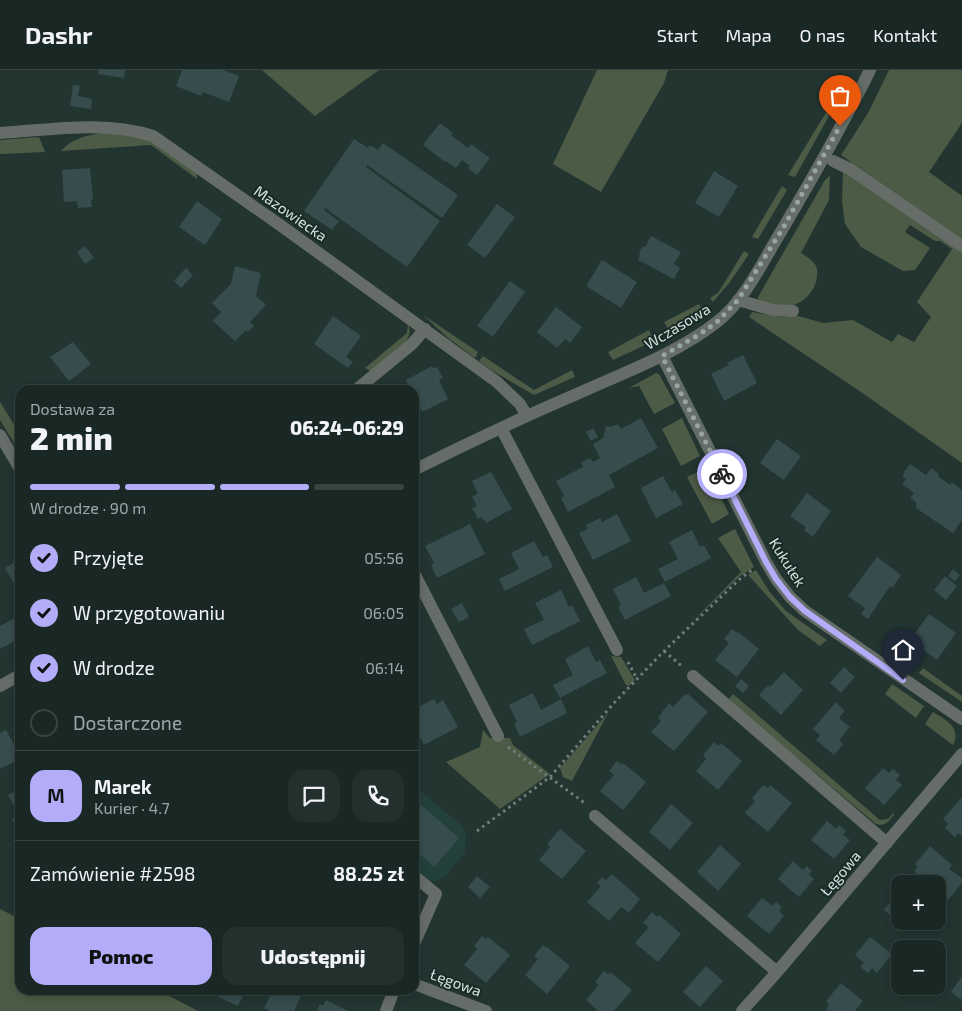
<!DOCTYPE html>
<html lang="pl">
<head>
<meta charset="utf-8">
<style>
	body { margin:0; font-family:"Exo 2",sans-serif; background:#23302d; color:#f1f3f6; height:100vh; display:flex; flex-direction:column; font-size:19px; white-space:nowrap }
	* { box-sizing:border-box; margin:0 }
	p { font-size:16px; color:#9fa6a7 }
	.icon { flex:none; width:28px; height:28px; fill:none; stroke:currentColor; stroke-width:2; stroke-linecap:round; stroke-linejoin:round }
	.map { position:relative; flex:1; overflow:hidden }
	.side { position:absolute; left:15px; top:315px; width:404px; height:610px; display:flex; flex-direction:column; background:#1a2825; border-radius:15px; box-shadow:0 2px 8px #0003,0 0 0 1px #384442 }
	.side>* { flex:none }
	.controls { position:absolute; left:891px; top:805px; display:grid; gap:10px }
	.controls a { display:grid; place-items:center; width:55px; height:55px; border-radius:10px; background:#1a2825; box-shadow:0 2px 8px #0003,0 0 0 1px #384442; font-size:25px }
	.pin { position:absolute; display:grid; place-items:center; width:42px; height:42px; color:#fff; margin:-51px -21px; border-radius:50% 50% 50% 0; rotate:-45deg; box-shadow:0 0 5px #0007 }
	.pin .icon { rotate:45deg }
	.courier { position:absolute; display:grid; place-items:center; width:50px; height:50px; margin:-25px; border:4px solid #b3adf9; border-radius:50%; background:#fff; color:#222; box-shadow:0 1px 6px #0007 }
	.headline em { font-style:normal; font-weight:800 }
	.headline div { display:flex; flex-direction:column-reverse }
	.headline { display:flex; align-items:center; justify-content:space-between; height:85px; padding:0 15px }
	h1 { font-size:32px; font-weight:800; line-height:38px }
	.bar { display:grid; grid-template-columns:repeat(4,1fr); gap:8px 5px; align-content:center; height:60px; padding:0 15px }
	.bar i { height:6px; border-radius:4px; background:#384442 }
	.bar .active { background:#b3adf9 }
	.bar p { grid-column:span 4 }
	.line { display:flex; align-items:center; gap:12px; padding:0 15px; border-top:1px solid #384442 }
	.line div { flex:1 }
	.round { display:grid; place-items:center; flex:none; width:52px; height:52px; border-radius:15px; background:#23302d }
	ol { padding:0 15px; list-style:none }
	li { display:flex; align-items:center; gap:15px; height:55px }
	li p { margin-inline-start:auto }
	li .icon { padding:5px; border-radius:50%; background:#b3adf9; color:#111; stroke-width:4 }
	li:last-child { color:#9fa6a7 }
	li i { width:28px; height:28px; border:2px solid #384442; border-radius:50% }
	.button { display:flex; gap:10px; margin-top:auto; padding:10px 15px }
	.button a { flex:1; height:58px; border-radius:15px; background:#b3adf9; color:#111; font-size:20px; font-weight:800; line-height:58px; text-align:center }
	.button a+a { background:#23302d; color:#f1f3f6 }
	header { display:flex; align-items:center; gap:30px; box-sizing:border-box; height:70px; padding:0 25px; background:#1a2825; border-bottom:1px solid #384442 }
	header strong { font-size:24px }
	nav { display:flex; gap:28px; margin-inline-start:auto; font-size:18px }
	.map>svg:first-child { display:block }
	.built { fill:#24403a }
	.green { fill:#4c5b45 }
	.building { fill:#374c4d }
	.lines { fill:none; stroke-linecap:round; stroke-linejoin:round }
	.path { stroke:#6f7f7b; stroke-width:3; stroke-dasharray:2.5 4; stroke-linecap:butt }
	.minor { stroke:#666d68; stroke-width:12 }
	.done { stroke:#98a6a3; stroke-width:5; stroke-dasharray:0 9 }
	.route { stroke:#b3adf9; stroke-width:6 }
	.labels { text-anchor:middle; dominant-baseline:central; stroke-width:4; stroke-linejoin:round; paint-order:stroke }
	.street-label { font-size:15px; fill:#d7e3e0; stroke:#182b27 }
</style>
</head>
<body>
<header>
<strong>Dashr</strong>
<nav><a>Start</a><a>Mapa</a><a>O nas</a><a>Kontakt</a></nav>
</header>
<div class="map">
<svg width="962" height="941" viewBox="0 0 962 941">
	<rect width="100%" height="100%" fill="#223531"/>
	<path class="built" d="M414,721L423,723L462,756L466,764L465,782L446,805L439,810L428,812L414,800Z"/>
	<path class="green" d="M262,0H379L315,46Z
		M597,0H668L664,13L601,122L553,94Z
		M889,0H962V53L929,102L962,126V170L841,85L868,43Z
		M827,41L829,46L795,107L788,105Z
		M100,63C116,64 133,65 148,70C165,76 182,92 197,103V109L151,75L61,81C71,69 85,66 100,63Z
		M39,67L45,82L0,84V70Z
		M843,103H849L962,182V393L861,322L749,247L752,242L782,247L795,245L823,253L853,250L892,272L898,264L914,272L931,247L917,232L952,179L940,171H935L910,155L905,162L930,178L915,200L903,201L861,177L845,154L842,131Z
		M830,106L829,130L801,183C807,187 816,192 817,199C819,215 808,231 793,235C782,237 769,233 758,231V227L825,110Z
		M782,116L787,120L758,169L752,167Z
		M744,181L749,184L730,212L713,232L710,228L718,223Z
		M699,234L703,241L670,262L664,252Z
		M423,245L478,282L475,288L448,268Z
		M408,254C417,273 385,291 372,302L365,298L407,263Z
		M649,260L654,271L613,290L608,282Z
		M483,286L534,320L572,300L575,307L534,325L491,300L479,291Z
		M656,303L659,304L675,333L654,344L639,316L629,318Z
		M0,332L20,364V383L0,350Z
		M682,348L700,386L681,396L662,359Z
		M706,398L729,444L712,454L687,407Z
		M735,459L754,497L740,506L688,556L741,502L718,468Z
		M756,500L769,521L786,541L827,570L820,576L798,560L748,505Z
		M611,586L621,587L635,610L629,616L626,615Z
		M923,598L962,626V632L919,603Z
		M892,614L924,636L916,648L885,624Z
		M733,624L880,750L888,749L893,743L894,745C889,751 885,757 876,754L728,630Z
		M933,642C946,650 962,658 953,675L925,654Z
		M608,643L572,711L563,707L560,698Z
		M483,660L490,668H510L513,675L550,704L500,739L446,692L480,677Z
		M0,839L20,849V920H158L198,941H0Z"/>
	<path class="building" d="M99,0H125L124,8L98,4Z
		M182,0H223L239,6L229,32L203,22L201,26L176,16Z
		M73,15L80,16L78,26L92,29L91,39L70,36Z
		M440,53L453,63L451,65L468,78L471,74L490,88L477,105L468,98L470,96L462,90L456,98L446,91L445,92L423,75Z
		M354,69L368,78L370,75L378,80L383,73L458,125L442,148L367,95L366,97L440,151L407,197L325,138L324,140L339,151L332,160L304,141Z
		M90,98L93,129L91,130L92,137L78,138L77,131L64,132L62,100Z
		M714,101L738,116L719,147L695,133Z
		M197,131L222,149L205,175L179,157Z
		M497,134L515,147L485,188L467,175Z
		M651,166L681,182L674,194L680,198L674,209L638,190L640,186L639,183L642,177L646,176Z
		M85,176L94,188L85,194L77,182Z
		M602,190L637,212L621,238L586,216Z
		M235,196L261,203L256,226L266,235L250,252L254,256L248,262L246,260L235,271L213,251L221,242L212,233L231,214Z
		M186,198L193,205L181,218L174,211Z
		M510,211L525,222L493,267L477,256Z
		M556,237L582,257L570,273L565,269L557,278L537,262Z
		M333,246L361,266L346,287L353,292L348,298L314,274Z
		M73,272L91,294L69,311L50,287Z
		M743,285L757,313L724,331L711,304L729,295L727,293Z
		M432,296L433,298L437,297L443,308L439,310L448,329L422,342L414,326V320H411L406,310Z
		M641,348L658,378L609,405L615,417L568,442L561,428L564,426L556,411L583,397L581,393L590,388L593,392L600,388L593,374L603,368L606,356L611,357L618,354L621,359Z
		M593,358L598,367L591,371L586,362Z
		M777,369L801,386L784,410L760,393Z
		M910,394L926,405L931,398L938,403L939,407L950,415L952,412L962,420V450L953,463L916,438V432L910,428L914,423L902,414L906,409L903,407L904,402Z
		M491,402L512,439L486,453V450L484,451L482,447L478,449L472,438L477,436L472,427L478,423L472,411Z
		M663,406L672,422L675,420L683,434L656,448L641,418Z
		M807,423L831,441L813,467L804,460L806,457L790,446Z
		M617,444L631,471L593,490L579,463L588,459L586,455L600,448L602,452Z
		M470,454L485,484L437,508L431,495L434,493L425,476Z
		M692,460L700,477L704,475L711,488L665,512L658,499L678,489L669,472Z
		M534,471L543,487L547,485L553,497L505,521L499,509L519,499L511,483Z
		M877,487L901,505L892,518L890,516L868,549L861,544L865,538L848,526Z
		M20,489V524L5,498Z
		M953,499L960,505L955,511L948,506Z
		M945,506L957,516L946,530L934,520Z
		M636,507L644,523L664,513L671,526L625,550L618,537L621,535L613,519Z
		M561,520L569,537L572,536L573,537L580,551L532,575L524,559L544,550L535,533Z
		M462,533L469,547L459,552L451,539Z
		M929,544L956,563L937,590L910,570Z
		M17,547L20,551V568L0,579V556Z
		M732,559L737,563L738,562L759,579L737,607L715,590L729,573L724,569Z
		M588,576L596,592L600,590L607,603L560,628L553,615L573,605L565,589Z
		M844,597L855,607L841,623L830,613Z
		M784,602L803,620L781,645L759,625L768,615L770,617Z
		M741,609L749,616L743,623L735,616Z
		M533,623L541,640L561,629L567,643L520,667L514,654L517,652L509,635Z
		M688,624L708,642L674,681L651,662L661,651L658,648L669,633L673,637L683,626Z
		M434,629L437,634L443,630L458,657L424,675L414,655V639Z
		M836,632L845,641L839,648L850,657L839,670L843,674L834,685L816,670L820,665L813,659Z
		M6,660L20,685V689L0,699V663Z
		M714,672L718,676L721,673L742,691L718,720L696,701L706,689L703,685Z
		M617,691L622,695L623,693L646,712L623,740L600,721L614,705L609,701Z
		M883,698L889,703L893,699L900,705L896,710L902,715L884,735L865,718Z
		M763,715L768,718L770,715L792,733L768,762L745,743L755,731L752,728Z
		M20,719V755L16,757L12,749L19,745L8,725Z
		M962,727V766L958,763L955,767L945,758L948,754L943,749Z
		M414,729L459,768L434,797L414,779Z
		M671,734L693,753L670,780L649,762Z
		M827,751L836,759L839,755L846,761L843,765L850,770L834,789L811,770Z
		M560,759L586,781L562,809L539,790L550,777L547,774Z
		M720,775L741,794L718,821L697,802Z
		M930,776L952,795L949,799L962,808V813L948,830L944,827L943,829L938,825V814H926L927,812L914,801L918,797L915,794Z
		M793,791L803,800L807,796L812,801L809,804L814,809L799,827L778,809Z
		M612,804L640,829L629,843L621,837L609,851L587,832L601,816L597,813L602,807L606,810Z
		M477,806L490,817L480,828L468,817Z
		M900,821V851H913L907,859L901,854L897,858L891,854L895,849L884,840Z
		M762,828L772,836L776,832L782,837L779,841L784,846L769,864L747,846Z
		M652,842L657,847L659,845L681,864L658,892L635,873L649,857L643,853Z
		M482,866L486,869L488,867L510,885L486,913L464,895L477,879L474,876Z
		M870,867L892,884L877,903L872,898L868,903L860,897L864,893L855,885Z
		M543,875L546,878L547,877L570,896L547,924L525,905L538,889L534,886Z
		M706,896L723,911L700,937L683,922Z
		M604,901L608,904L610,902L632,920L614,941H598L586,930L599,915L595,912Z
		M962,906V930L951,922Z
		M841,913L863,931L855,941H828L826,939L829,934L826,931Z
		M214,920H246L238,936L212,924Z
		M273,920H304L294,941H270L264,938Z
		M326,930L348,941H317L320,934L323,936Z"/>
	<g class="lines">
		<path class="path" d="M664,581L683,597
			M628,592L637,609
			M508,677L586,734
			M477,761L550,707L613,634L664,581L742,507L752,500"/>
		<path class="minor" d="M0,63C50,60 105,50 153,66L280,155L497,312L520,334L527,346
			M833,91L850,99L962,176
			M738,230L773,240L793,241
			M662,286L766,492L776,509L790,527L805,541L962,649
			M356,320L412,274L425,259
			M501,358L617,580
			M0,365L20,399
			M414,400C468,373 523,347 579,323C625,302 676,284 717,252C746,229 763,191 782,160C813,107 843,55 870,0
			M414,503L498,666
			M693,606L887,773
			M0,616L20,605
			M595,746L777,902
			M414,806L436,824L414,874
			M414,914L486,941
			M386,941L394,920
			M742,941L777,902L962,684"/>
	</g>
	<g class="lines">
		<path class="done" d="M722,404L662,286L700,264L717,252L738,230L783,158L840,56"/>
		<path class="route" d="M722,404L766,492L776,509L790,527L805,541L903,610"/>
	</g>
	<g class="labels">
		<g class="street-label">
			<text transform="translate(291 143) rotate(35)">Mazowiecka</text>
			<text transform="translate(677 256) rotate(-31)">Wczasowa</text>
			<text transform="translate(788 492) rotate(58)">Kukułek</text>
			<text transform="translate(840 803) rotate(-50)">Łęgowa</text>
			<text transform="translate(456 912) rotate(20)">Łęgowa</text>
		</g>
	</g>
</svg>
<div class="controls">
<a>+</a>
<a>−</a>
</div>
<div class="pin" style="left:840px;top:56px;background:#ea580c"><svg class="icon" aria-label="bag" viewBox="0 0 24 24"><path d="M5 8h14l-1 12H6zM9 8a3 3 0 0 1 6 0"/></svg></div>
<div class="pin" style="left:903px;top:610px;background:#1f2937"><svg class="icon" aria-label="home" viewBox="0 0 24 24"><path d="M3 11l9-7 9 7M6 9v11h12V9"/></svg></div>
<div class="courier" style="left:722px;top:404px"><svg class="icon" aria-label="bike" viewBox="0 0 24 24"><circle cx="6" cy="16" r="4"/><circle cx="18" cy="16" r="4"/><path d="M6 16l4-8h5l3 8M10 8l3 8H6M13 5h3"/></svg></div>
<section class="side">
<div class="headline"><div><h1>2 min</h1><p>Dostawa za</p></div><em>06:24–06:29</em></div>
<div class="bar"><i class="active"></i><i class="active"></i><i class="active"></i><i></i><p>W drodze · 90 m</p></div>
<ol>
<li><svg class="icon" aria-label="check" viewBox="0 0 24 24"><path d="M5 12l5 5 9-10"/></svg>Przyjęte<p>05:56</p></li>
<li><svg class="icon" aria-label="check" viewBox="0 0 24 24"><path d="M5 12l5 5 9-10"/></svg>W przygotowaniu<p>06:05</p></li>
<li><svg class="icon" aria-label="check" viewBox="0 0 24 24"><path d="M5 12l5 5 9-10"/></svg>W drodze<p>06:14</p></li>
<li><i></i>Dostarczone</li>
</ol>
<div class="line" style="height:90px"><b class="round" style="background:#b3adf9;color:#111">M</b><div><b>Marek</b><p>Kurier · 4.7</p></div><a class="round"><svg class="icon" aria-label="chat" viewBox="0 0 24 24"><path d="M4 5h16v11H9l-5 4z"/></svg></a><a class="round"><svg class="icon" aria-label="phone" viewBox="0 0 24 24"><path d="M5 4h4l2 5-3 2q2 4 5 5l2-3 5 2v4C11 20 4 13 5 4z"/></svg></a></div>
<div class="line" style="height:65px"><div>Zamówienie #2598</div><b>88.25 zł</b></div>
<div class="button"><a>Pomoc</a><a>Udostępnij</a></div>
</section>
</div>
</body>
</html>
